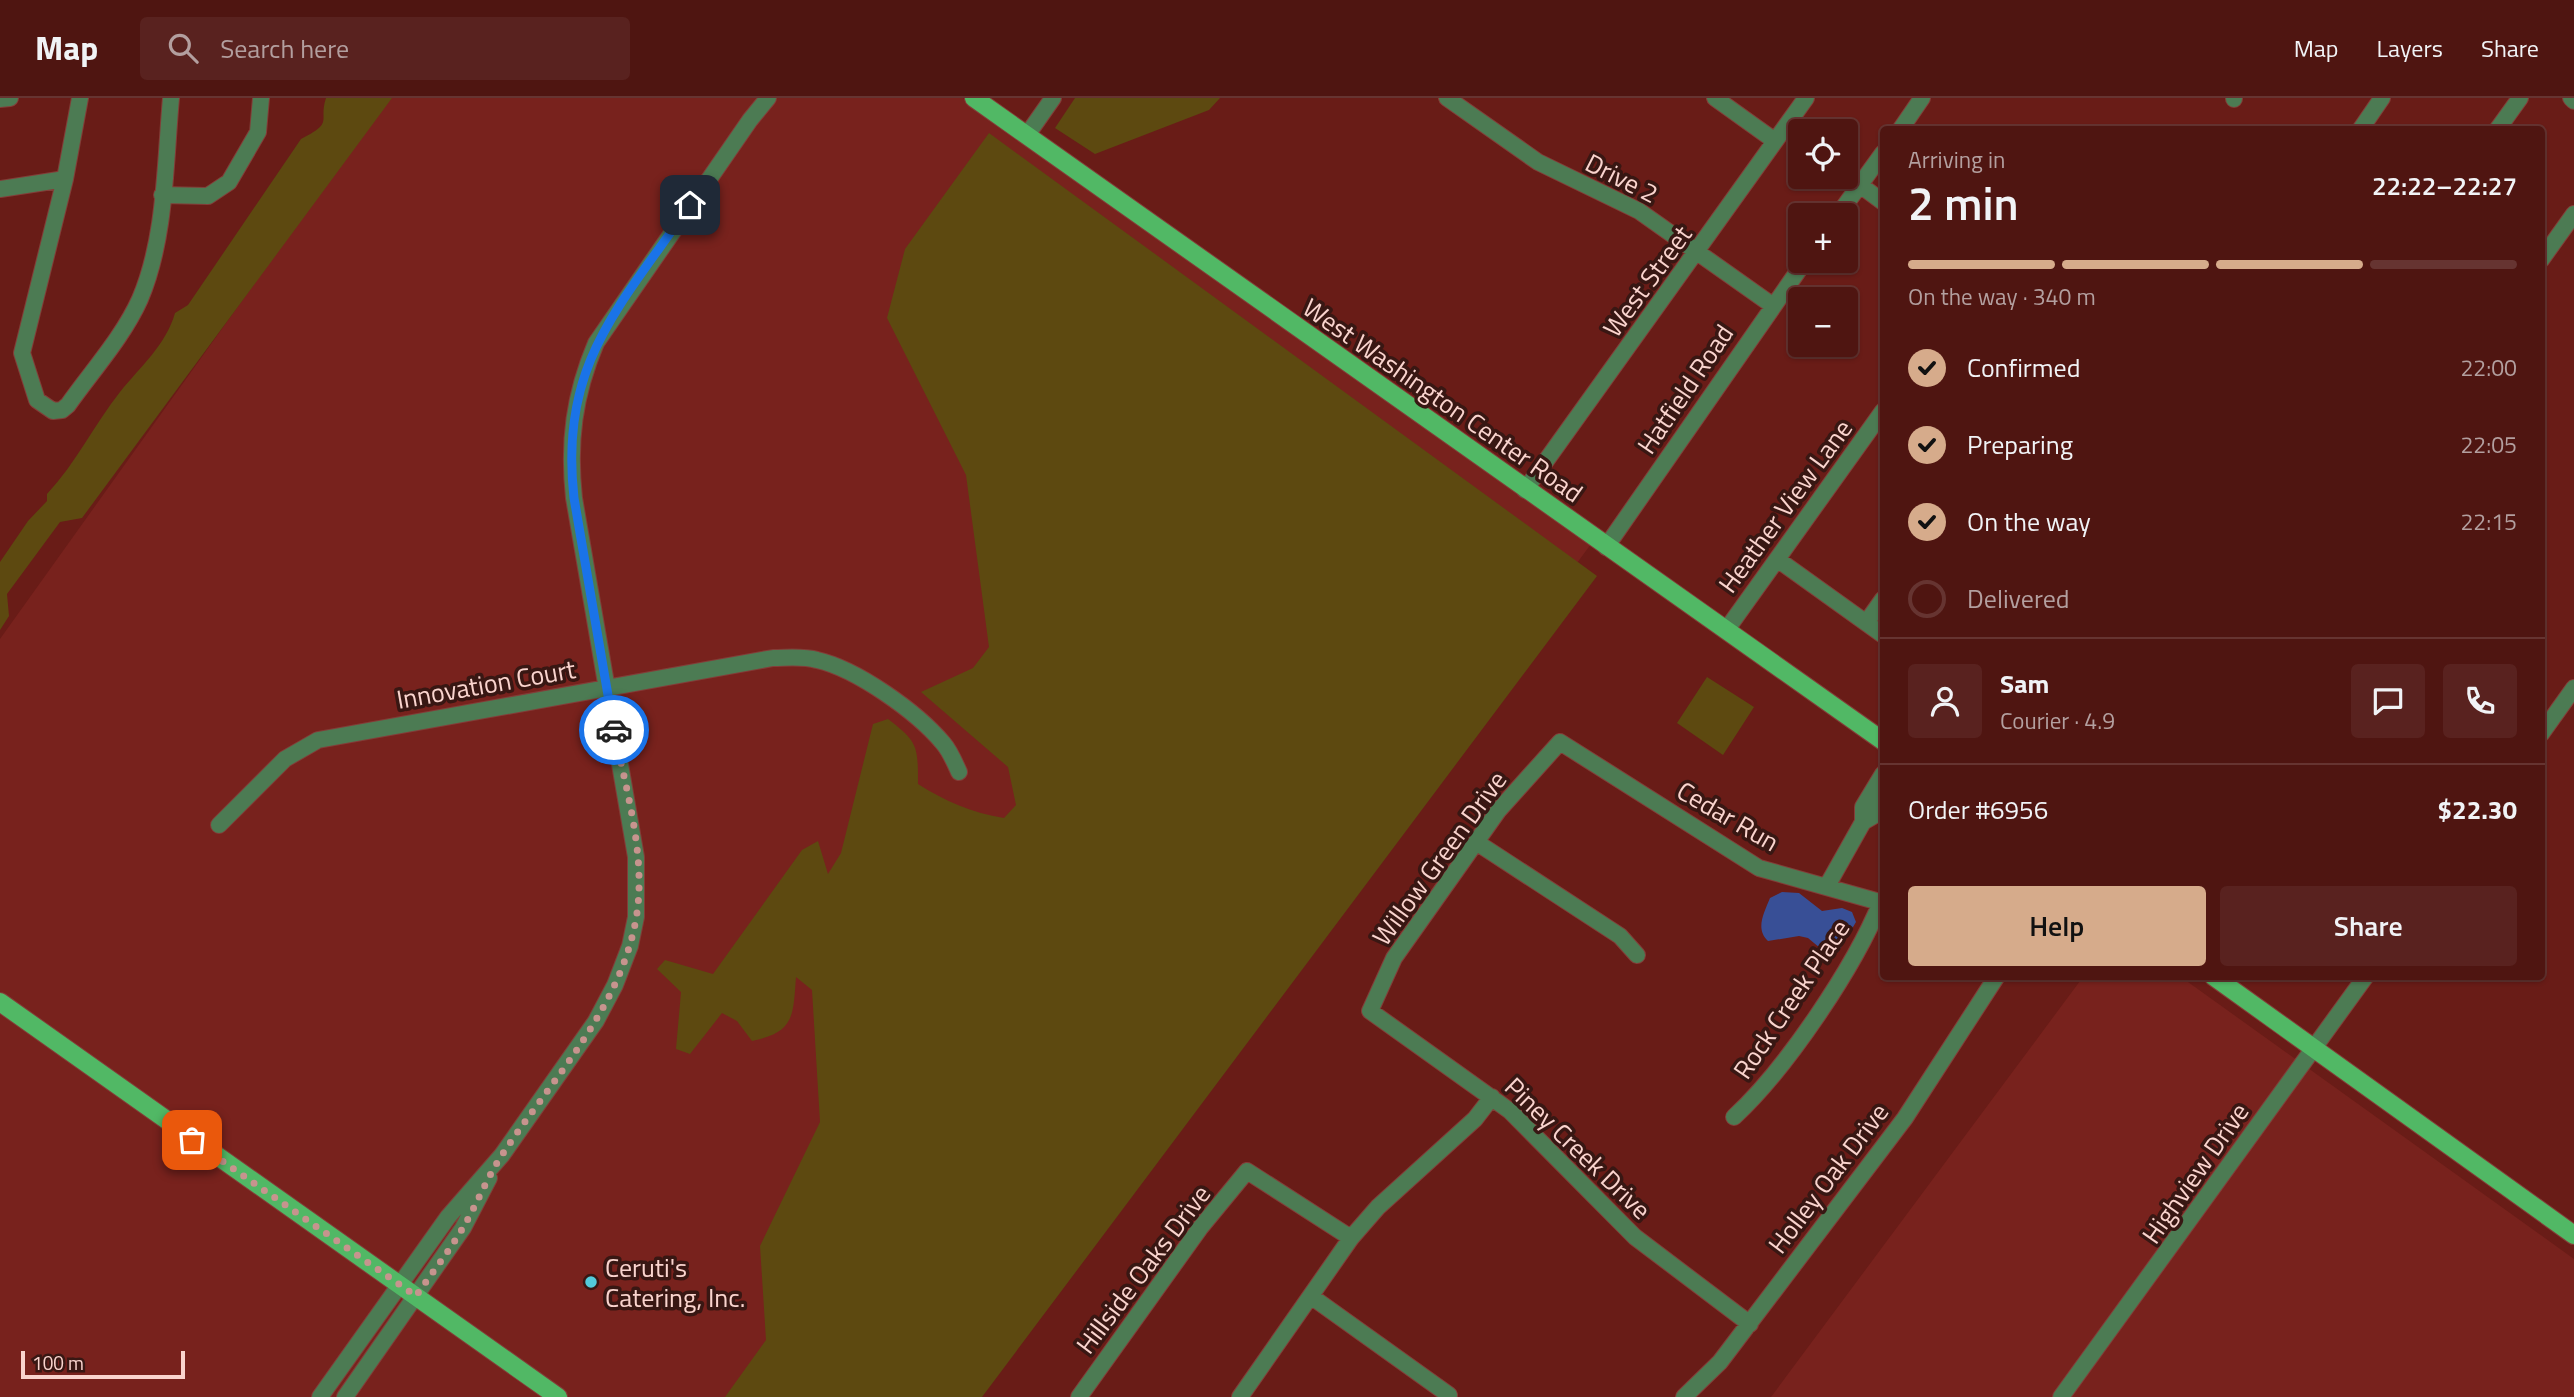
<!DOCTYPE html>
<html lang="en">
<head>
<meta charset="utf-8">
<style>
	body { margin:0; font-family:"Titillium Web",sans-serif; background:#59221f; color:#f1f3f6; height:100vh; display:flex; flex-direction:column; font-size:26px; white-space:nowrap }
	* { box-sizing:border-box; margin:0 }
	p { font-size:23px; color:#b39f9f }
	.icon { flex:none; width:38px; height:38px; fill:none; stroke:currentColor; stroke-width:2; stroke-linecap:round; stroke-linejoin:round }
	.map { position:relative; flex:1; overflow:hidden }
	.side { position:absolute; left:1880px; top:28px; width:665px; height:854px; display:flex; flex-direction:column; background:#4f1511; border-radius:7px; box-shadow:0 2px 5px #0004,0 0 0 2px #663431 }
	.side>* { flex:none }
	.tools { position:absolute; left:1788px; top:21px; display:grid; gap:14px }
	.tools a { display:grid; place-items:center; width:70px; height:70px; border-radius:7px; background:#4f1511; box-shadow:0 2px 5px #0004,0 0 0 2px #663431; font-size:35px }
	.scale { position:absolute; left:21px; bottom:18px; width:164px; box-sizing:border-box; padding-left:7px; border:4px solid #fad4ce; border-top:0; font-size:19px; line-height:24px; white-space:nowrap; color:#fad4ce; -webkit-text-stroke:5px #381713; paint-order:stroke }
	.pin { position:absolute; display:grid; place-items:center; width:60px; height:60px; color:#fff; margin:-30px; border-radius:14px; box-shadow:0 4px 10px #0006 }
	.courier { position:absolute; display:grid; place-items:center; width:70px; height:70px; margin:-35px; border:5px solid #1a73e8; border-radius:50%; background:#fff; color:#222; box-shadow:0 2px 9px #0007 }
	.head em { font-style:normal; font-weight:600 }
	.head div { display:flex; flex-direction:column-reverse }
	.head { display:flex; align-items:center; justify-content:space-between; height:119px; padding:0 28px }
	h1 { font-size:46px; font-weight:600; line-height:52px }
	.bar { display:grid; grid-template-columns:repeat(4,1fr); gap:10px 7px; align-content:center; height:84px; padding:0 28px }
	.bar i { height:9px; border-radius:5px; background:#663431 }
	.bar .on { background:#d6ab8b }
	.bar p { grid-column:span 4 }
	.line { display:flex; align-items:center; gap:18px; padding:0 28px; border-top:2px solid #663431 }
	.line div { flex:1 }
	.round { display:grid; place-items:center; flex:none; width:74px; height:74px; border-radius:7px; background:#59221f }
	ol { padding:0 28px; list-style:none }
	li { display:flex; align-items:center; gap:21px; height:77px }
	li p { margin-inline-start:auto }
	li .icon { padding:7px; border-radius:50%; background:#d6ab8b; color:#111; stroke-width:4 }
	li:last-child { color:#b39f9f }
	li i { width:38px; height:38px; border:4px solid #663431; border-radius:50% }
	.button { display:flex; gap:14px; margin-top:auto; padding:14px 28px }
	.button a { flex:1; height:80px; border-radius:7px; background:#d6ab8b; color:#111; font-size:28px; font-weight:600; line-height:80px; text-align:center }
	.button a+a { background:#59221f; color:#f1f3f6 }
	header { display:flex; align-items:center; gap:42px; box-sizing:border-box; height:98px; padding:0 35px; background:#4f1511; border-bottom:2px solid #663431 }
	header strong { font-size:33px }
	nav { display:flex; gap:38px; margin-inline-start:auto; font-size:24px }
	.search { width:490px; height:63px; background:#59221f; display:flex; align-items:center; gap:18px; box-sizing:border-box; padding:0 24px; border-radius:7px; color:#b39f9f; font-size:26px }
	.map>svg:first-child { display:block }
	.built { fill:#78221d }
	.green { fill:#5d4910 }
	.water { fill:#384f96 }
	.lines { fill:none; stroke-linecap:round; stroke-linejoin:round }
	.minor-casing { stroke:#833d38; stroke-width:18 }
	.major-casing { stroke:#833d38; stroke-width:20 }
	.minor { stroke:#4c7b53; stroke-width:16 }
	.major { stroke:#51b865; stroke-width:18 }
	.done { stroke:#c7948e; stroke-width:7; stroke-dasharray:0 12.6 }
	.route { stroke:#1a73e8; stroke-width:9 }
	.poi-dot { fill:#53cbdb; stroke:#381713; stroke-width:2.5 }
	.labels { text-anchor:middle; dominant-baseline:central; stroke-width:7; stroke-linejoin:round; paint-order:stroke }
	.street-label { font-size:26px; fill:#fad4ce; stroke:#381713 }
	.poi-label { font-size:26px; fill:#fad4ce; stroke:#381713; text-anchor:start }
</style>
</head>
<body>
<header>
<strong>Map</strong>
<div class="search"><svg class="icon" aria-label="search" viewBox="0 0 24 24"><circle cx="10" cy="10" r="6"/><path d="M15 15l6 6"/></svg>Search here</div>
<nav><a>Map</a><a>Layers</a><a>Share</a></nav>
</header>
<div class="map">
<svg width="2574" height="1299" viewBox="0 0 2574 1299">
	<rect width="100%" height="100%" fill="#691c17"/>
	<path class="built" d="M387,0H963L1591,446L963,1299H0V541Z
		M2083,879H2181L2574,1161V1299H1771Z"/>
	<path class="green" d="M326,0H392L82,420L60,424L7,496L9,518L0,532V464L28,423L47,403V396C76,365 94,327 120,294C140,269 166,247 175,215L188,207L301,41C335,24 318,24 326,0Z
		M1075,0H1220L1209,12L1095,56L1055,30Z
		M989,35L1597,478L982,1299H725L766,1242L760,1148L820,1024L812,892L796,879C793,918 795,934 752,943L737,923L722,915L690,956L676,951L681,894L657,871L665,862L713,876L802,752L818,743L828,776L841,755L873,626L888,621C918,644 918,648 918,686C945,703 972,715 1004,720L1016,707L1008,669L921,594L973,570L989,549L966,377L887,220L905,151Z
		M1707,579L1754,609L1723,657L1677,625Z"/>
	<path class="water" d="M1782,794L1799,795L1822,813L1842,810L1852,814L1856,824L1838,854L1826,855L1808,840L1799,838L1768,843C1755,831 1764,815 1770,800Z"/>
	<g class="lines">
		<defs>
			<path id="minor" d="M80,0L65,81L22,255L37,302L53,313L62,312L68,307C92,273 123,239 140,201C166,140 165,65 171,0
				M1447,0L1538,64L1639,113L1772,207
				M1715,0L1775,43
				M2571,0L2574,3
				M0,1L10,0
				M2234,1V0
				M1900,32L1922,0
				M2360,32L2382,0
				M2497,32L2520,0
				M1027,37L1053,0
				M1860,87L1883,104
				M0,91L65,81
				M162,97L208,98L229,84L258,34L261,0
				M1838,117L1883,55
				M2541,162L2574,116
				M1525,392L1806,0
				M1606,449L1805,163
				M1777,461L1883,537
				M1866,525L1883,501
				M1727,531L1883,313
				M2541,636L2574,590
				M1863,724V709L1883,676
				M219,727L285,661L318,642L773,560C787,560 803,558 817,562C857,571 917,614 943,645C950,653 955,665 959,674
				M1476,744L1620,838L1637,857
				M1827,788L1863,724L1875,717L1883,706
				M1734,1019C1786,971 1854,870 1881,804
				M1312,1199L1449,1297
				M1750,1226L1635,1139L1510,1013L1370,913L1394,860L1498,713L1560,644L1759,770L1883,805
				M320,1299L448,1119L502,1057L596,923L615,887L630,848L636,819V759L574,400C568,344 574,297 596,245L750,22L768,0
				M345,1299L463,1130L489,1080
				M1079,1299L1200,1130L1247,1073L1351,1140
				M1240,1299L1351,1140L1378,1109L1475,1021L1492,999
				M1684,1299L1720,1264L1905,1020L1997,878
				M2061,1299L2366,878"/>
			<path id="major" d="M974,0L1883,643
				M2213,878L2574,1137
				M0,904L558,1299"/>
		</defs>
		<use href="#minor" class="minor-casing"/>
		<use href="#major" class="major-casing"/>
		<use href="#minor" class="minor"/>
		<use href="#major" class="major"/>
	</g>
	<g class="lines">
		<path class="done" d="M192,1042L416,1198C432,1175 450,1152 464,1128C478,1104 488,1077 504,1054C553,980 620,911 636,821C647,760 626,692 614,632"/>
		<path class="route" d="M614,632L574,400C559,266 619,210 690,107"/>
	</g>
	<circle class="poi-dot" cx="591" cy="1184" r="7"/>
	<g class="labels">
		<g class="street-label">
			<text transform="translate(1622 80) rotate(27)">Drive 2</text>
			<text transform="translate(1647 183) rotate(-54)">West Street</text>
			<text transform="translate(1685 291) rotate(-56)">Hatfield Road</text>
			<text transform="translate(1443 302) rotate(35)">West Washington Center Road</text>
			<text transform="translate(1785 408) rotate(-54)">Heather View Lane</text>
			<text transform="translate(486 586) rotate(-10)">Innovation Court</text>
			<text transform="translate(1728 718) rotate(30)">Cedar Run</text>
			<text transform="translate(1439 760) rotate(-54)">Willow Green Drive</text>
			<text transform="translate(1791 901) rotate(-56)">Rock Creek Place</text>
			<text transform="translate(1578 1050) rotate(44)">Piney Creek Drive</text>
			<text transform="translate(2195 1075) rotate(-55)">Highview Drive</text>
			<text transform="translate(1828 1080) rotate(-53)">Holley Oak Drive</text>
			<text transform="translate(1143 1171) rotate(-53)">Hillside Oaks Drive</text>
		</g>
		<g class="poi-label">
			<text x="605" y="1169">Ceruti's<tspan x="605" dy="30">Catering, Inc.</tspan></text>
		</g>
	</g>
</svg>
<div class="tools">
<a><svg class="icon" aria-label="locate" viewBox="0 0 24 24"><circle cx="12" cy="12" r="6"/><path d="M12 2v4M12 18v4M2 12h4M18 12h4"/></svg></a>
<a>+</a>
<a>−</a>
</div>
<div class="scale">100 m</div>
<div class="pin" style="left:192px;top:1042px;background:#ea580c"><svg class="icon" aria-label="bag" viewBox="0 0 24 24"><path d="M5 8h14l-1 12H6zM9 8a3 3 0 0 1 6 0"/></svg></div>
<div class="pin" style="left:690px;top:107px;background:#1f2937"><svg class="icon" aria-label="home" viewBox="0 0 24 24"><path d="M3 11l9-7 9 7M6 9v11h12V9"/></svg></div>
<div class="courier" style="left:614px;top:632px"><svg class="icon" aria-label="car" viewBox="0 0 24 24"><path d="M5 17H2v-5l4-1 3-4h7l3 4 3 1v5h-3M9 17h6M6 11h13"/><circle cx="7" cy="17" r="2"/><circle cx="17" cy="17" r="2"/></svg></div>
<section class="side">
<div class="head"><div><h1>2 min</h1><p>Arriving in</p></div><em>22:22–22:27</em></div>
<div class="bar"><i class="on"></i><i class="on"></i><i class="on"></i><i></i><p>On the way · 340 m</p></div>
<ol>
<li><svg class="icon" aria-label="check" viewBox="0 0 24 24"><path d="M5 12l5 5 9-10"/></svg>Confirmed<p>22:00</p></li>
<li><svg class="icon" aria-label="check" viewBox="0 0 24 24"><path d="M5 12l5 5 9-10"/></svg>Preparing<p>22:05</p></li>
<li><svg class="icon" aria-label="check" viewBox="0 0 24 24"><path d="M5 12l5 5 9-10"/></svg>On the way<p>22:15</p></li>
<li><i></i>Delivered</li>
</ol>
<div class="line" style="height:126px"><a class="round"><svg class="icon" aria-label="person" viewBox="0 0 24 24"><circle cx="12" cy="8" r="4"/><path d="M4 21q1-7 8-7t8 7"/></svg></a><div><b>Sam</b><p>Courier · 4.9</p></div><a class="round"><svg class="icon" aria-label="chat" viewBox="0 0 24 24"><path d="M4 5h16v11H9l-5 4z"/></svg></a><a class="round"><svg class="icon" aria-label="phone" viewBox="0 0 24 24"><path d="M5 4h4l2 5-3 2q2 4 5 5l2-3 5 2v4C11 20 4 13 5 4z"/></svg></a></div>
<div class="line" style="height:91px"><div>Order #6956</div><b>$22.30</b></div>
<div class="button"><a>Help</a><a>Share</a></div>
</section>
</div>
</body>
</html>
